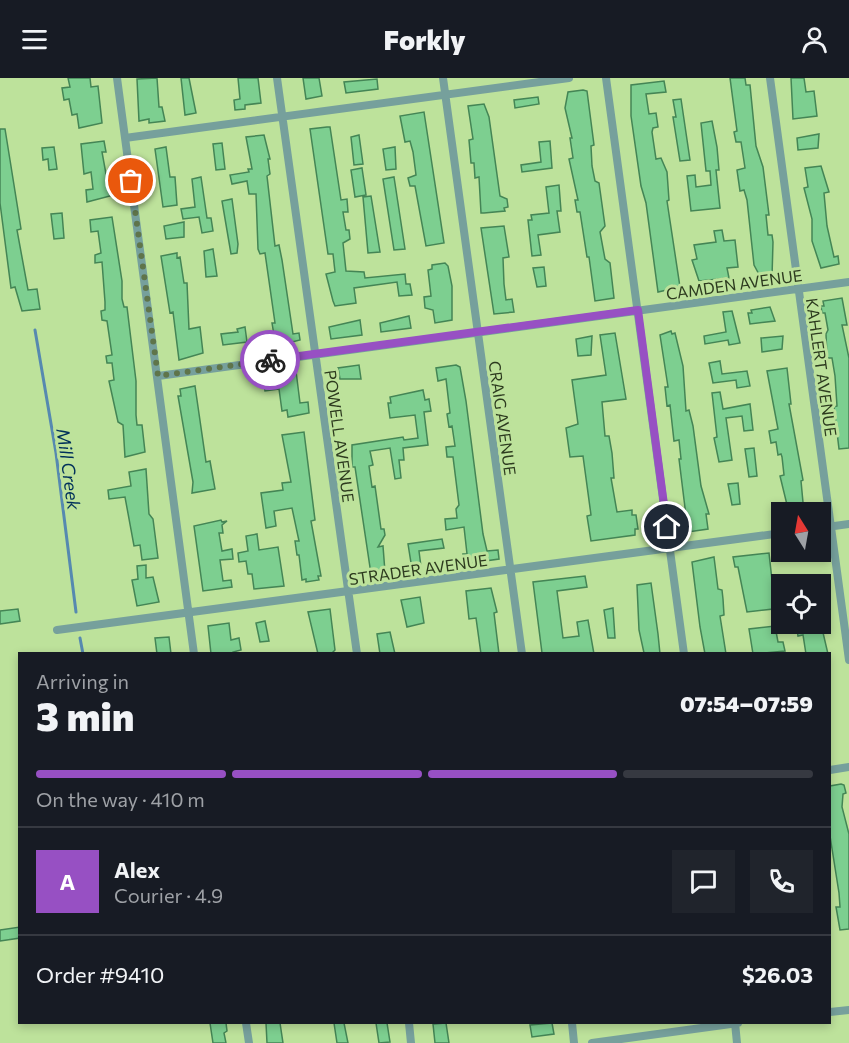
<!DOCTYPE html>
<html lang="en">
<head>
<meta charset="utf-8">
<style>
	body { margin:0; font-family:Commissioner,sans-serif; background:#20242c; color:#f1f3f6; height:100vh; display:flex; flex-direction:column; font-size:22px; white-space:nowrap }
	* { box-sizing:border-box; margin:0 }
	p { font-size:20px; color:#9ea1a6 }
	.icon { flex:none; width:33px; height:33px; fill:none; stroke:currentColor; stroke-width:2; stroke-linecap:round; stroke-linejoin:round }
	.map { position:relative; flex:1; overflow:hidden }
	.drawer { position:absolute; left:18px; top:574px; width:813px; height:372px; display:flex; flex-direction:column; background:#171b24; border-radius:0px; box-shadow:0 3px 9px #0003 }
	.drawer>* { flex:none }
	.needle { width:39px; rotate:349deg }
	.tools { position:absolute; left:771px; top:424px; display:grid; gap:12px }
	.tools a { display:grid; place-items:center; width:60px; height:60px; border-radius:0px; background:#171b24; box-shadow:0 3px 9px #0003; font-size:30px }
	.pin { position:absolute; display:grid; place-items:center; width:51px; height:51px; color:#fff; margin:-26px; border:3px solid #fff; border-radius:50%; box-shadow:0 2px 6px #0007 }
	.courier { position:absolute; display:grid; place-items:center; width:60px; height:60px; margin:-30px; border:4px solid #9750c3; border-radius:50%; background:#fff; color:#222; box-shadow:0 2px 8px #0007 }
	.headline em { font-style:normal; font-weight:800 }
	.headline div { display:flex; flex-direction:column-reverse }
	.headline { display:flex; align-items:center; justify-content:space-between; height:102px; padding:0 18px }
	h1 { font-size:39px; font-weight:800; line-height:45px }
	.bar { display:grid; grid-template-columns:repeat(4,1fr); gap:9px 6px; align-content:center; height:72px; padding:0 18px }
	.bar i { height:8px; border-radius:4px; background:#363941 }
	.bar .current { background:#9750c3 }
	.bar p { grid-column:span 4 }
	.line { display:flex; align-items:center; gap:15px; padding:0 18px; border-top:2px solid #363941 }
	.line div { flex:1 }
	.round { display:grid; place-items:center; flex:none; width:63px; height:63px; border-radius:0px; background:#20242c }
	header { display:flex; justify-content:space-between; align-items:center; height:78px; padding:0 18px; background:#171b24; font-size:27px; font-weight:800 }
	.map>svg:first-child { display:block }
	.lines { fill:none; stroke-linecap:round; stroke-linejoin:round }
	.stream { stroke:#5689b0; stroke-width:3 }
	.building { fill:#7dcf90; stroke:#448555; stroke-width:1.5 }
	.minor { stroke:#76a09c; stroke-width:8 }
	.done { stroke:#5f754a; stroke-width:6; stroke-dasharray:0 10.8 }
	.route { stroke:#9750c3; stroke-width:8 }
	.labels { text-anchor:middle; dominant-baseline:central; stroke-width:6; stroke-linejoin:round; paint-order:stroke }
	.street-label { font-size:16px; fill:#2d3b1f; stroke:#bde29b }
	.water-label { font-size:18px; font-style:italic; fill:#00305a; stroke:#bde29b }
</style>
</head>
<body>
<header><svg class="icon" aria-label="menu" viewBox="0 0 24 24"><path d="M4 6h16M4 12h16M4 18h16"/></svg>Forkly<svg class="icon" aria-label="person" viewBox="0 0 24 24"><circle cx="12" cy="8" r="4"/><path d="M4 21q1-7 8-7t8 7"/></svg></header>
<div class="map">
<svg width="849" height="965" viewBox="0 0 849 965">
	<rect width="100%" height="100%" fill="#bde29b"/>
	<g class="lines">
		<path class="stream" d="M35,252L56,375L76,534
			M80,560L83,576"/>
	</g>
	<path class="building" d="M68,0H90L91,9L98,8L102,45L79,50L77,36L72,37L69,21L64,22L62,10L70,9Z
		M157,0L159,29H162L165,43L149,45V41L139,43L137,1Z
		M181,0H189L196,35L185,37Z
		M238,0H258L261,25L245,27V31L235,32L234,22L240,21Z
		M303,0H319L322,18L306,21Z
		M730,0H745L746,7H750L756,68L763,89L769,137H766L768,157H772L773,164L772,199L761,200L754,187L747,122L744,112L740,113L737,92L745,90L741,64H736L734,54L737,53Z
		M791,0H804L806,14L814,13L817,38L793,41Z
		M377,1L378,11L346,15L344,4Z
		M664,3L666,14L646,16L649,36L656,35L658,49L653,50L652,54L656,81L661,80L667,94L669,122L667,123L680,209L658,214L646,125L641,108L631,38V7Z
		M583,12L587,13L594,67L591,68L592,88L595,103L599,105L605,148L600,154L605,181L610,185L614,220L595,223L589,179H587L580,134H577L575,122H578L569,81L573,80L570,60H572L565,30L568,14Z
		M538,19L539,26L515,30L514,22Z
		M681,21L690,82L680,83L673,39H676L673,22Z
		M484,26L489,39L500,118L507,121L508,129L504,130L505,133L484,135H481L479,99L475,100L474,85H471L469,62L473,61L468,28Z
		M424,34L444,165L426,168L415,108H410L408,100L416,97L413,74L410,63L405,64L400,38Z
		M712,43L717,69L719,92H716L720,130L691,133L687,98L695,97L696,109L711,107L710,93H706L701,45Z
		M327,49H330L341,122L347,121L348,134H343L346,152H349L350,161L343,165L346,193L364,194L365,200L405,196L406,206H410L412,217L399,218L397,204L354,210L356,225L335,228L333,223L326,196L335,194L333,176H328L310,51Z
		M0,51H5L10,82L21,151L17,152L28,212L37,211L40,231L22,233L15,209L11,210L0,125Z
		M819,56L818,70L798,72L797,60Z
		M264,57L270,81H268L270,96L267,98L275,168L279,167L282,182L293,256L299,255L300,262L272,269L270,258L274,257L272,245H275L265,175L260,176L258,171L256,116H249L247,103L232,106L230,97L249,94L248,91H252L246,59Z
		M359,57L363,86L354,87L351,59Z
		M104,63L106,74H102L110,118L87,124L86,112L93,111L91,94L84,96L81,66Z
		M550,63L552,90L522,94L521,87L541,84L539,64Z
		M222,65L225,91L216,92L213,66Z
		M54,69L57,91L49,92L48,81L43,82L42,70Z
		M166,69L170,99H175L177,127L163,129L155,71Z
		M395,69L396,91L386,92L383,71Z
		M821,88L829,114L824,115L827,148L834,179L838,178L839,186L821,190L812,163V141L804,110L808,109L805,90Z
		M362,90L366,117L355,119L351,92Z
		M201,99L207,140H211L213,153L202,155L199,139L183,141L181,131L195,129L192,101Z
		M394,99L405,171L394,172L383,101Z
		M559,107L561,133H557L560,154L538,157L541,177L532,178L528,142H532L531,137L549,135L546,109Z
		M371,118L380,174L368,175L363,119Z
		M232,121L238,166L237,175L231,176L222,123Z
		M62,135L64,160L54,161L51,136Z
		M112,139L122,203V221L124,229H127L136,303V337L137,347H142L145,374L125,379L123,347L118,344L109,303L114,302L112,285H107L106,278L112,277L107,243L102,242L101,233L105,232V224L102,184L95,185V177L101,175L98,153L91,154L90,142Z
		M184,144V159L166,161L164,148Z
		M504,148L509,179L503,180L504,206L506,222L512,221L514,234L494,236L481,150Z
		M722,152L724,163L735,162L738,189L727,190L729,200L699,203L692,182L697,181L694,167L716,164L714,153Z
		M213,171L217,198L206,199L204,173Z
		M177,175V180L180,179L184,205H187L189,251L200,249L203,275L179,282L173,234L170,235L161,178Z
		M445,185L448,188L452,208V242L435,245L433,232L425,230L424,219L431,218L428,192L432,191V187Z
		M544,189L546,208L537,209L533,190Z
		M842,220L847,247H842L849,280V370L839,371L834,329L837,328L835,298L832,280H827L826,256L828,252L825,235H822L821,228H824L823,223Z
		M770,229L775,243L750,246L748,235H752L751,232Z
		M732,233L740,265L729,267L728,262L705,266L704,258L726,254L723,234Z
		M409,238L411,250L381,254L380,245Z
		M360,242L362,257L331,261L329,249Z
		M245,249L247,264L223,267L221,256L238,254L237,251Z
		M671,253L672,256L675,255L683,288L686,333L689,332L693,348L701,408L709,436H706L708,451L688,454L679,381H681L679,362L674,363L670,327L667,328L665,309H668L660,257Z
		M615,255L626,321L602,324L605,358H609L612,375L614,400H611L617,434L632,432V437H636L638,451H635V457L591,463L587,438L591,437L583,378L570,379L566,350L578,346L572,302L606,297L600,257Z
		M592,258L591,277L578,278L576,261Z
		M783,258L782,271L762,274L761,260Z
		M720,283L722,296L747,293L750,308L737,310L736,302L713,305L709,285Z
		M359,287L361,301H340L338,290Z
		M456,287L460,289L466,323L483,456L487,473L498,472L499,481L464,486L463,476H467L464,449L446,452L445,441L457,440L456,431L459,427L453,379H447L446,369L455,368L452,348L449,349L447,336L450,335L446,301L438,303L436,290Z
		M787,290L791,326H789L803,402L801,403L804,435H789L780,398L784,397L782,379L781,376L778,377L776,364L771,365L769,353L778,351L767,293Z
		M296,293L300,325L308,324L309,335L288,339L287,332L282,333L279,311L265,313L263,302L281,300V295Z
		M195,308L206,384L210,383L215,411L192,415L193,404L178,318H181L180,311Z
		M423,312L425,322L429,321L431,333L424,334L428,367L403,370L404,382H399L401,400L395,401L390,370L370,373L373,387L369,388L372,409L375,408L381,451H384L385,457L378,469L383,468L385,494L371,496L355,389H352V367L403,359L404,362L418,360L415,337L390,340L388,325H391L390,319Z
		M720,314L723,331L750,326L753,352L744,353L742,338L726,340L732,382L719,384L714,360L717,359L712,315Z
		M304,354L315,442L311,443L321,498H318L319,502L306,504V501L302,502L299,477H297L295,463H299L292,430L274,433L276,448L266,450L261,415L283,412L282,405L291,404L282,357Z
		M754,370L757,398L749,399L745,371Z
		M146,391L149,436L153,441L158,480L142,482L140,467L134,468L125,419L109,421L108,412L131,408L129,394Z
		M738,405L740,426L732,427L728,406Z
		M221,442L222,444L227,443L222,447L223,455H219L222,473L232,471L233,481L220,482L223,503L231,502L232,509L203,513L194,448Z
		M257,456L259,472L278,469L284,508L254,511L252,496H248L246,483L239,484L238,475L248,473L246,458Z
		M442,461L444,470L419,473L421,489L412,491L408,466Z
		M769,475L772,502L779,527L772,528L773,531L747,534L738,489H735L733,479Z
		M714,479L718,511L722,512L723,521L724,537L720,538L726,576H705L700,549L692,484Z
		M146,487V500L153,499L159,524L137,528L132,502L138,501L137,488Z
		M816,497L817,507H777L776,502Z
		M585,498L587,509L557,513L563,560L579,558L577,544L588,542L594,576L542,575L533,504Z
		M651,505L658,556L660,576L644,575L639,552L637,507Z
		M491,510L497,534L494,535L499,576H481L476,540L469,541L466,513Z
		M420,519L424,545L407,549L401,522Z
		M613,530L615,560H608L604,532Z
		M18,531L20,543L0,546V533Z
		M330,531L335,572L332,575L318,576L308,534Z
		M265,543L269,563L260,564L256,545Z
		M229,545L231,562L239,560L241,572L233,574V576H211L208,548Z
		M796,546H821L828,576H806L803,557L798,558Z
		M775,548L778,564H783L785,573L753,576L749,551Z
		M390,554L395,576H380L377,556Z
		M169,559L171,576H157L155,560Z
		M841,706L844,707L846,715L843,716L842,729L849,756V851L840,852L836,829H840L839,815L830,758V708Z
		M20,849V860L0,863V852Z
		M210,945H226L227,953L224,955L226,965H213Z
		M266,945H280L283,965H267Z
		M334,945H344L348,965H337Z
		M376,945H387L390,964L379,965Z
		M446,945L449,965H435L433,946Z
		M552,945L554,956L532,959L530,947Z"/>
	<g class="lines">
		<path class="minor" d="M117,0L194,576
			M277,0L357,576
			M443,0L522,576
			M606,0L684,576
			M770,0L849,582
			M125,60L569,0
			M158,298L849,204
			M820,450L849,446
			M57,552L782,455
			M830,692L849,689
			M830,934L849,932
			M246,945L249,965
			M409,945L411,965
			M572,945L574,965
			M735,945L737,965
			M592,965L738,945"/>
	</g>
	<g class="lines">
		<path class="done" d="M131,103L158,298L270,282"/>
		<path class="route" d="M270,282L638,232L667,449"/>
	</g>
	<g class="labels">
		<g class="street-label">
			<text transform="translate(734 206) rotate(-8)">CAMDEN AVENUE</text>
			<text transform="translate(822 289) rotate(82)">KAHLERT AVENUE</text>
			<text transform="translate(503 340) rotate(82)">CRAIG AVENUE</text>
			<text transform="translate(340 358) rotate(82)">POWELL AVENUE</text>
			<text transform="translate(418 491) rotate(-8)">STRADER AVENUE</text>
		</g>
		<g class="water-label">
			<text transform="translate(69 391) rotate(82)">Mill Creek</text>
		</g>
	</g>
</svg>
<div class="tools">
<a><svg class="needle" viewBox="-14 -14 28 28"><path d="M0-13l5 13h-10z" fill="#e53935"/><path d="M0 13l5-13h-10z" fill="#9ea1a6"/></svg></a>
<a><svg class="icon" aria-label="locate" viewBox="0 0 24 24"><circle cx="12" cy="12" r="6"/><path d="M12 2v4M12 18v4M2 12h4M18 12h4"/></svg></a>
</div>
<div class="pin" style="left:131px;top:103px;background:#ea580c"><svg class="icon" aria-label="bag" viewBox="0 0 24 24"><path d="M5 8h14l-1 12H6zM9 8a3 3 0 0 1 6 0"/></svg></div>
<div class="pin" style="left:667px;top:449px;background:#1f2937"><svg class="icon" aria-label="home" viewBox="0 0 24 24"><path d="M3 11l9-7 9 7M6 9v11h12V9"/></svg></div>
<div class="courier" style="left:270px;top:282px"><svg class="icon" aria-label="bike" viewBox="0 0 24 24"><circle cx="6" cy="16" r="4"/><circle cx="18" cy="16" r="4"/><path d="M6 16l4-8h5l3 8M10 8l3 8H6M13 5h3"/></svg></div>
<section class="drawer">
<div class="headline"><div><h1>3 min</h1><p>Arriving in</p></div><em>07:54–07:59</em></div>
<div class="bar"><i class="current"></i><i class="current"></i><i class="current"></i><i></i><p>On the way · 410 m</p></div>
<div class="line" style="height:108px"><b class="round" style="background:#9750c3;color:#fff">A</b><div><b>Alex</b><p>Courier · 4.9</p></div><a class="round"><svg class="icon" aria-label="chat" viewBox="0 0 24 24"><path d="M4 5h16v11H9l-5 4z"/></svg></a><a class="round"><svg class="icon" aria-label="phone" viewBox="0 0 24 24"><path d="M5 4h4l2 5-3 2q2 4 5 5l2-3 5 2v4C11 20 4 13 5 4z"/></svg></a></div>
<div class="line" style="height:78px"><div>Order #9410</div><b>$26.03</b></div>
</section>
</div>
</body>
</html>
